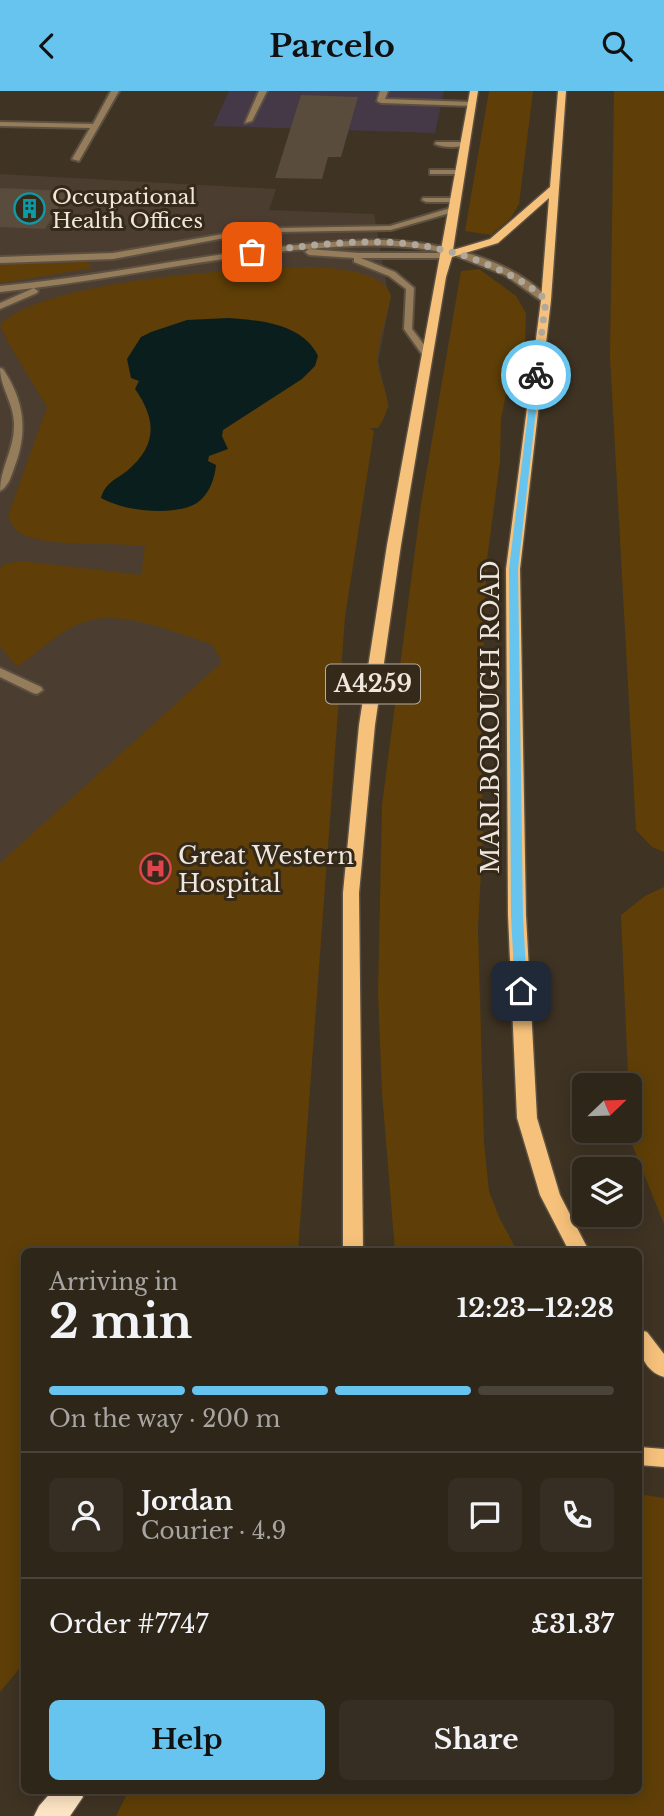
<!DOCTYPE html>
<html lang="en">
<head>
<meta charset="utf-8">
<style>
	body { margin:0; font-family:"Libre Baskerville",serif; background:#372e23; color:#f1f3f6; height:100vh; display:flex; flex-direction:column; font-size:26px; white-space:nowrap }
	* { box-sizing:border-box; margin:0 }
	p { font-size:23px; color:#a7a5a2 }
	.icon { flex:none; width:38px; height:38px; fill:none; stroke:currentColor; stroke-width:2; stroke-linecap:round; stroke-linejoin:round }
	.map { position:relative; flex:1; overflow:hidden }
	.sheet { position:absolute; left:21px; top:1157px; width:621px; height:546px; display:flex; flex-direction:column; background:#2f261a; border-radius:10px; box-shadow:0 4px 18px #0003,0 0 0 2px #4a4339 }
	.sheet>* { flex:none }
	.needle { width:46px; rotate:67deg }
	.fabs { position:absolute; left:572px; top:982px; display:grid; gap:14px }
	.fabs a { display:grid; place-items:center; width:70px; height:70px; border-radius:10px; background:#2f261a; box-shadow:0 4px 18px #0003,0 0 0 2px #4a4339; font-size:35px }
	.pin { position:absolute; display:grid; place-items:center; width:60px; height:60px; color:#fff; margin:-30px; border-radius:14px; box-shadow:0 4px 10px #0006 }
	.courier { position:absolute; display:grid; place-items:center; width:70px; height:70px; margin:-35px; border:5px solid #67c4ef; border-radius:50%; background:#fff; color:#222; box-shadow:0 2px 9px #0007 }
	.summary em { font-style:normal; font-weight:800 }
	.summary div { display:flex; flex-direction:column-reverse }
	.summary { display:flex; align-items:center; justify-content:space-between; height:119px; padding:0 28px }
	h1 { font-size:46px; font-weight:800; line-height:52px }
	.bar { display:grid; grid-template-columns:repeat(4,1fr); gap:10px 7px; align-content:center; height:84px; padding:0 28px }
	.bar i { height:9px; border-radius:5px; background:#4a4339 }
	.bar .current { background:#67c4ef }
	.bar p { grid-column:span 4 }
	.line { display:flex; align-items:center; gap:18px; padding:0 28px; border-top:2px solid #4a4339 }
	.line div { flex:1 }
	.round { display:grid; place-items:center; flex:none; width:74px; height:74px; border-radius:10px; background:#372e23 }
	.action { display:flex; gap:14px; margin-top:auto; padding:14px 28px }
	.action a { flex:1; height:80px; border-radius:10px; background:#67c4ef; color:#111; font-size:28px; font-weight:800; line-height:80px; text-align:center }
	.action a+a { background:#372e23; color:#f1f3f6 }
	header { display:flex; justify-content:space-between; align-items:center; height:91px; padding:0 28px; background:#67c4ef; color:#111; font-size:32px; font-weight:800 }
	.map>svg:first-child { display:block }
	.commercial { fill:#453847 }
	.medical { fill:#4c3d31 }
	.green { fill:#5f3f07 }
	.water { fill:#0b1e1e }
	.building { fill:#594c3c }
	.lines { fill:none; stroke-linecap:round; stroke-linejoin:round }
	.lane-casing { stroke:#5b5041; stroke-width:4 }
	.street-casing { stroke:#5b5041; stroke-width:4 }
	.primary-casing { stroke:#5b5041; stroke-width:3 }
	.highway-casing { stroke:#5b5041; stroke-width:3 }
	.lane { fill:#957c5b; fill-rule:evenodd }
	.street { fill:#957c5b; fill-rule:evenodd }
	.primary { fill:#f6c17b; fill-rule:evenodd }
	.highway { fill:#fee5c5; fill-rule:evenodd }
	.route { fill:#67c4ef }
	.done { stroke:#b1a89c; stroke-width:7; stroke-dasharray:0 12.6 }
	.labels { text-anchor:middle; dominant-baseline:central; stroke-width:6; stroke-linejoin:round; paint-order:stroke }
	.far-poi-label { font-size:21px; fill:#efe7dd; stroke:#352919; text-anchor:start }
	.shield { fill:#352919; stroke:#b7aea2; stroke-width:2 }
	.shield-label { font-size:23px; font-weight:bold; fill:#efe7dd }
	.street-label { font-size:24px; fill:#efe7dd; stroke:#352919 }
	.poi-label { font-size:24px; fill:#efe7dd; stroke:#352919; text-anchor:start }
</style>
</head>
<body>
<header><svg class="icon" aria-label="back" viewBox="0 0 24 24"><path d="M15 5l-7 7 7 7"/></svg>Parcelo<svg class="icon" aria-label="search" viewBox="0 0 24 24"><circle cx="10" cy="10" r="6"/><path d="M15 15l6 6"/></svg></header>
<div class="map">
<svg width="664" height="1725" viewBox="0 0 664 1725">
	<rect width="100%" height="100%" fill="#3f3323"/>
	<path class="commercial" d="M229,0H444L435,42L213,35Z"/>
	<path class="medical" d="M0,83L276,98L269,119L374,123L387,196L391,205L378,270L389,316L368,337L24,1160L0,1453Z"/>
	<path class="green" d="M489,0H533L519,113L511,127L491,144L465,140Z
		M614,0H664V761L652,756L636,739L610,266Z
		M86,170L92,177L0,192V173Z
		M313,176C334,177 384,180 391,205C387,225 379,245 378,265C376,297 400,306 378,337H370L374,340L345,526L298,1160H24V1572L0,1601V772L222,571L212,553C178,543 130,522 96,528C67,532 40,560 17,576L0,555V478L4,473L21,470L141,484L145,455C115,451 38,458 16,439C13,436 10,429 8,425L47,316L9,253L0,234C41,189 249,176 313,176Z
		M479,178L516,205L526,222L525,255L509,288L501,328L500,370L487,469L481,614L483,743L478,837L484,1052L489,1100L499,1126L517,1160H395L382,1002L378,902L382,714L421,413L461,180Z
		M664,796V1133L631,1051L621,824L645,805Z
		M639,1403L664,1407V1725H116L129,1699H639Z"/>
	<path class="water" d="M228,227C260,229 303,233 318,265L315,275L302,288L223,339L222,345L228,358L209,365L208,370L216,374C215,387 209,404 197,412C173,426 124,420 101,407C105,392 115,389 127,380C157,355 157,329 135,298L139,290L131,287L127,268L141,246L151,241L187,229Z"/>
	<path class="building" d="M301,4L358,6L341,66H328L322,88L275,87Z
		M0,97L69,100L45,138L0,136Z"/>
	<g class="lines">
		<defs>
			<path id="lane" d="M259,0H267L252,30L245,32Z
				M380,0H388L385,8L471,11L475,13L471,15L381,12L377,10Z
				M436,51H465L469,53C461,57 443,57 435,53Z
				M430,79H460L464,81L460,83H430Z
				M423,107H456L460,109L456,111H426L422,109Z
				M0,577L41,596L43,599L37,603L33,602L0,586Z"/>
			<path id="street" d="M111,0H119L79,70L72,68L90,37L0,35V31L93,33Z
				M454,116L458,118L457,120L391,139L280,141L235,145L113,168L0,172V166L113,162L235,141L280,137L390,135Z
				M384,149C441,152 510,166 550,209L543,211L505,184L451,163L447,167H361L395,181L414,197L412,238L432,264L427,267L424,266L404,238L406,198L389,185L354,171V167L309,164L305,161L309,158L359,162H444C395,150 345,155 295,159C196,169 99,191 0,201V195C128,183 255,150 384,149Z
				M34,197L38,200L37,202L0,218V212Z
				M0,277L3,278C25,311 28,341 14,377C11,386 8,396 0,400C0,378 14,358 14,336C15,313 0,297 0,277Z"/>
			<path id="primary" d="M470,0H478L453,159L490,148L550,96L558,0H566L551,209L520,478L526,824L537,1027L560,1104L589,1160H569L540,1104L517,1027L508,824L506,478L541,209L549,107L498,152L452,166L446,186L401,454L375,634L359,802L363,1160H343V802L359,634L387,454Z
				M639,1239L647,1241L664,1263V1286C642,1279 638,1258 639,1239Z
				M639,1356L664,1358V1376L639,1374Z"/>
			<path id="highway" d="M53,1699H80L83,1706L70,1725H34L39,1715Z"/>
		</defs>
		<use href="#lane" class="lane-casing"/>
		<use href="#street" class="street-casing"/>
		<use href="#primary" class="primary-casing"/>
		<use href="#highway" class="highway-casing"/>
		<use href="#lane" class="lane"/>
		<use href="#street" class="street"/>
		<use href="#primary" class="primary"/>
		<use href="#highway" class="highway"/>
	</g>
	<path class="route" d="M533,282L540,284L518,478L523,824L527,900L521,904L515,900L511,824L509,478Z"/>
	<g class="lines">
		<path class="done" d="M252,161C336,152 405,139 486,173C509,183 528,192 546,209L536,284"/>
	</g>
	<defs>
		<symbol id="building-ring" viewBox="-11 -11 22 22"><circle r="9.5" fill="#352919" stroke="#0f9aa8" stroke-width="1.5"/><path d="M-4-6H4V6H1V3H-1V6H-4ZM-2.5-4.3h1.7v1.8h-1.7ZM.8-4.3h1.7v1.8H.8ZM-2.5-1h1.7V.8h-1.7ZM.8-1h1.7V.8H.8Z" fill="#0f9aa8"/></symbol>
		<symbol id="hospital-ring" viewBox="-11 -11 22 22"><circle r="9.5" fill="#352919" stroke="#e0444e" stroke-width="1.5"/><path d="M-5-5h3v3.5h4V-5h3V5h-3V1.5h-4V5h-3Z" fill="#e0444e"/></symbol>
	</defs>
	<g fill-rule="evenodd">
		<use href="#building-ring" x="12" y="100" width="35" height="35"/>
		<use href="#hospital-ring" x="138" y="760" width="35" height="35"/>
	</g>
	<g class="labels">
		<g class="far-poi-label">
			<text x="52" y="106">Occupational<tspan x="52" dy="24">Health Offices</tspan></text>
		</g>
		<rect class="shield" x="326" y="573.5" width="94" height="39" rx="5"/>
		<g class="shield-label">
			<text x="373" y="593">A4259</text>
		</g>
		<g class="street-label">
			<text transform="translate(490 626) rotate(-90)">MARLBOROUGH ROAD</text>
		</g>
		<g class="poi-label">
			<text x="178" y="764">Great Western<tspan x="178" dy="28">Hospital</tspan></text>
		</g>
	</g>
</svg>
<div class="fabs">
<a><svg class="needle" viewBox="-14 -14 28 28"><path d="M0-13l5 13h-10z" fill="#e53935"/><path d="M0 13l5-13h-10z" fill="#a7a5a2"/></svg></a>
<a><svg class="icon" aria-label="layers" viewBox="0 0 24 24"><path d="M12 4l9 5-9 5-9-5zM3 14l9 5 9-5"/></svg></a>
</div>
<div class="pin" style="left:252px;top:161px;background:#ea580c"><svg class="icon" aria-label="bag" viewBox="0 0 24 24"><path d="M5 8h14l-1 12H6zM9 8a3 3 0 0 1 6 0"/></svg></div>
<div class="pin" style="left:521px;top:900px;background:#1f2937"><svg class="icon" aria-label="home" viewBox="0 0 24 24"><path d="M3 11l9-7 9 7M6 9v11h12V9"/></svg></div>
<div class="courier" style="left:536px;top:284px"><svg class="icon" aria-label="bike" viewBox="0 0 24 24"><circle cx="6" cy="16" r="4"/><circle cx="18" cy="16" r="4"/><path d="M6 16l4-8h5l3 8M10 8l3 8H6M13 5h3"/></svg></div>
<section class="sheet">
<div class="summary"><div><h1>2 min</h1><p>Arriving in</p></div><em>12:23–12:28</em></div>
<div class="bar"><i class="current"></i><i class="current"></i><i class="current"></i><i></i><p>On the way · 200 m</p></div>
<div class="line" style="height:126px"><a class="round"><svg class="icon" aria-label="person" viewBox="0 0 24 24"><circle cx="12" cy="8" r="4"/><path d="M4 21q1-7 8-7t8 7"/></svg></a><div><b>Jordan</b><p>Courier · 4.9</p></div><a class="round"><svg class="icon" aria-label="chat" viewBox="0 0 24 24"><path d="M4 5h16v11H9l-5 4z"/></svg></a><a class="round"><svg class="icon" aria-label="phone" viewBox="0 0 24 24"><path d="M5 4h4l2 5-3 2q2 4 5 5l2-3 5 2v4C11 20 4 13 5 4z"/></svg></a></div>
<div class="line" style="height:91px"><div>Order #7747</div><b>£31.37</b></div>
<div class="action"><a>Help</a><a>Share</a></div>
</section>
</div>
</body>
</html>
